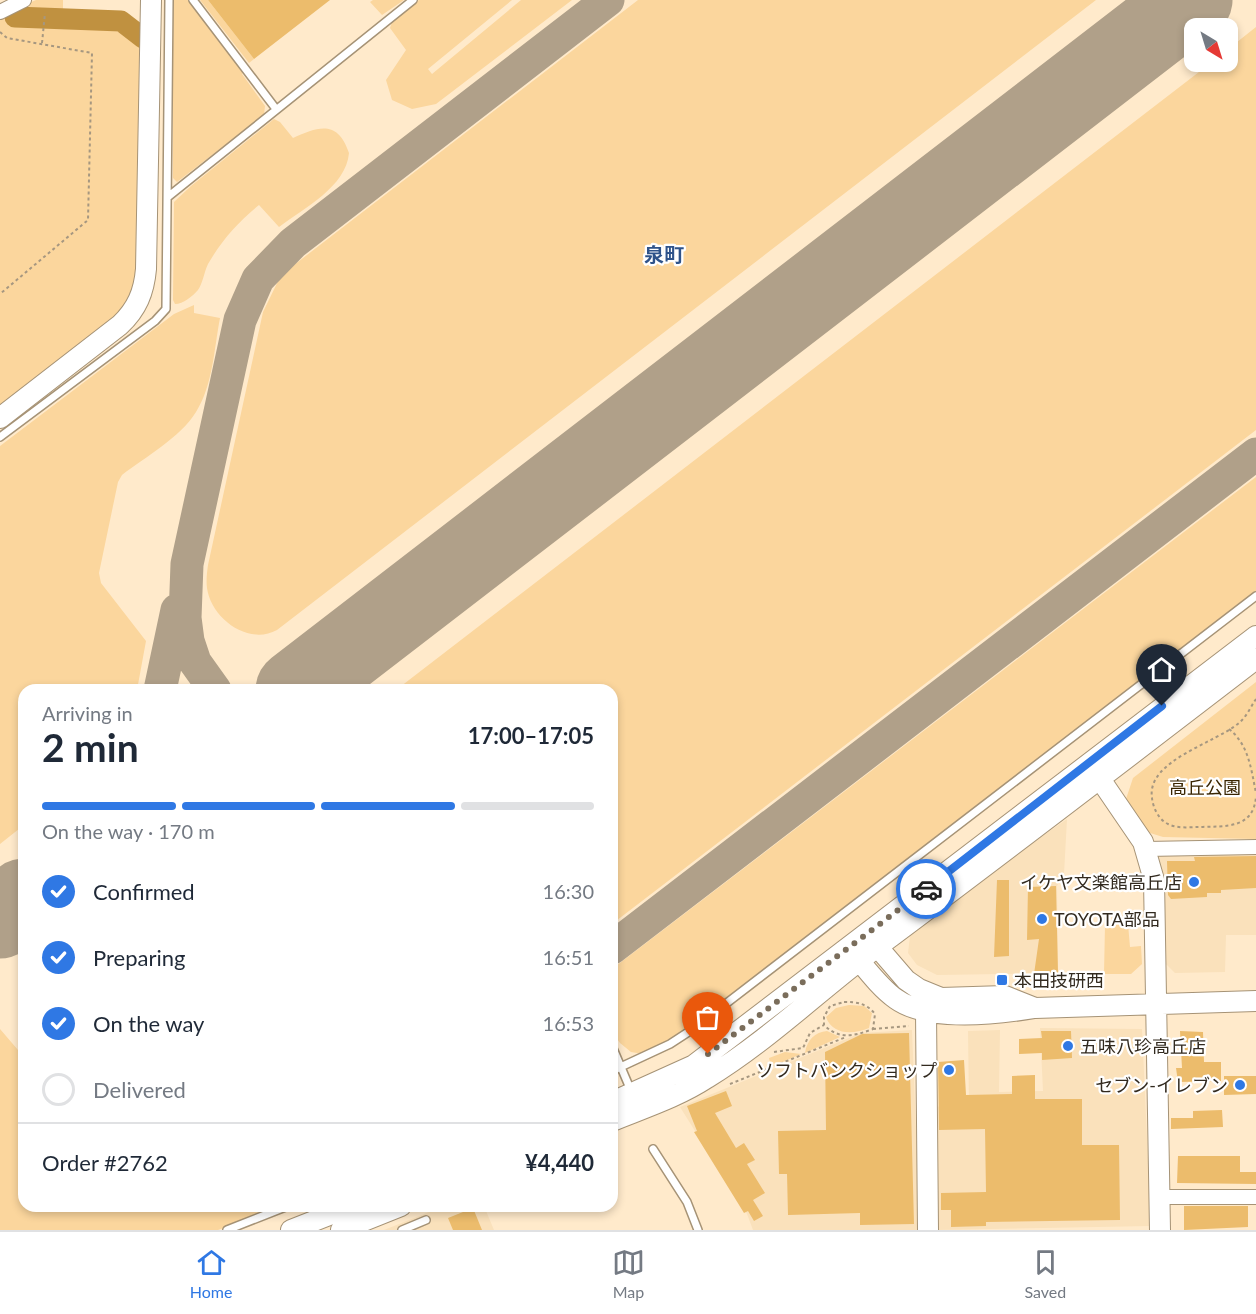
<!DOCTYPE html>
<html lang="en">
<head>
<meta charset="utf-8">
<style>
	body { margin:0; font-family:Lato,"Noto Sans JP",sans-serif; background:#f2f2f3; color:#1f2937; height:100vh; display:flex; flex-direction:column; font-size:22px; white-space:nowrap }
	* { box-sizing:border-box; margin:0 }
	p { font-size:20px; color:#747a83 }
	.icon { flex:none; width:33px; height:33px; fill:none; stroke:currentColor; stroke-width:2; stroke-linecap:round; stroke-linejoin:round }
	.map { position:relative; flex:1; overflow:hidden }
	.details { position:absolute; left:18px; top:684px; width:600px; height:528px; display:flex; flex-direction:column; background:#fff; border-radius:18px; box-shadow:0 3px 9px #0003 }
	.details>* { flex:none }
	.needle { width:39px; rotate:142deg }
	.buttons { position:absolute; left:1184px; top:18px; display:grid; gap:12px }
	.buttons a { display:grid; place-items:center; width:54px; height:54px; border-radius:12px; background:#fff; box-shadow:0 3px 9px #0003; font-size:30px }
	.pin { position:absolute; display:grid; place-items:center; width:51px; height:51px; color:#fff; margin:-62px -26px; border-radius:50% 50% 50% 0; rotate:-45deg; box-shadow:0 0 6px #0007 }
	.pin .icon { rotate:45deg }
	.courier { position:absolute; display:grid; place-items:center; width:60px; height:60px; margin:-30px; border:4px solid #2f78e4; border-radius:50%; background:#fff; color:#222; box-shadow:0 2px 8px #0007 }
	.summary em { font-style:normal; font-weight:700 }
	.summary div { display:flex; flex-direction:column-reverse }
	.summary { display:flex; align-items:center; justify-content:space-between; height:102px; padding:0 24px }
	h1 { font-size:39px; font-weight:700; line-height:45px }
	.bar { display:grid; grid-template-columns:repeat(4,1fr); gap:9px 6px; align-content:center; height:72px; padding:0 24px }
	.bar i { height:8px; border-radius:4px; background:#e0e1e3 }
	.bar .active { background:#2f78e4 }
	.bar p { grid-column:span 4 }
	.line { display:flex; align-items:center; gap:15px; padding:0 24px; border-top:2px solid #e0e1e3 }
	.line div { flex:1 }
	ol { padding:0 24px; list-style:none }
	li { display:flex; align-items:center; gap:18px; height:66px }
	li p { margin-inline-start:auto }
	li .icon { padding:6px; border-radius:50%; background:#2f78e4; color:#fff; stroke-width:4 }
	li:last-child { color:#747a83 }
	li i { width:33px; height:33px; border:3px solid #e0e1e3; border-radius:50% }
	.tab-bar { display:flex; justify-content:space-around; align-items:center; height:84px; border-top:2px solid #e0e1e3; background:#fff; font-size:16px; color:#747a83 }
	.tab-bar a { display:grid; justify-items:center; gap:3px }
	.tab-bar .active { color:#2f78e4 }
	.map>svg:first-child { display:block }
	.built { fill:#fae1bb }
	.green { fill:#fbd69d }
	.lines { fill:none; stroke-linecap:round; stroke-linejoin:round }
	.river { stroke:#c09140; stroke-width:21 }
	.taxiway { stroke:#b0a089; stroke-width:33 }
	.runway { stroke:#b0a089; stroke-width:81 }
	.building { fill:#ecbc6c }
	.lane-casing { stroke:#a69376; stroke-width:10 }
	.street-casing { stroke:#a69376; stroke-width:16 }
	.secondary-casing { stroke:#a69376; stroke-width:22 }
	.path { stroke:#a69780; stroke-width:2; stroke-dasharray:3 3; stroke-linecap:butt }
	.lane { stroke:#fff; stroke-width:7 }
	.street { stroke:#fff; stroke-width:14 }
	.secondary { stroke:#fff; stroke-width:20 }
	.done { stroke:#7a6d5b; stroke-width:6; stroke-dasharray:0 10.8 }
	.route { stroke:#2f78e4; stroke-width:8 }
	.poi-dot { fill:#2f78e4; stroke:#fff; stroke-width:2 }
	.labels { text-anchor:middle; dominant-baseline:central; stroke-width:4.5; stroke-linejoin:round; paint-order:stroke }
	.park-label { font-size:18px; fill:#392501; stroke:#fff }
	.poi-label { font-size:18px; fill:#322a1f; stroke:#fff; text-anchor:end }
	.neighbourhood-label { font-size:20px; font-weight:bold; fill:#2f538a; stroke:#fff }
</style>
</head>
<body>
<div class="map">
<svg width="1256" height="1230" viewBox="0 0 1256 1230">
	<rect width="100%" height="100%" fill="#ffeacb"/>
	<path class="built" d="M1067,819L1064,874L1057,886L1058,973L937,975L917,965L908,953L911,928Z
		M1149,849H1256V935H1226L1225,972L1175,973L1160,958Z
		M1040,1028L1142,1029L1151,1226L934,1230L931,1107L969,1105L968,1031L1000,1030L999,1092L1043,1091Z
		M912,1030L920,1230H753L747,1214L680,1107L861,1033Z
		M444,1206H484L494,1230H384Z"/>
	<path class="green" d="M36,0H63V22L67,28L119,31L144,47L141,273L133,298L119,315L0,408V16Z
		M173,0H191L245,71L242,74L265,106L264,115L177,182L173,178Z
		M200,0H208L254,59L249,63Z
		M373,0H404L382,15L370,2Z
		M419,0H512L428,69L432,74L521,0H572L436,104L412,109L392,100L386,80L406,50L390,28L392,22Z
		M638,0H1096L277,630C248,646 211,618 207,588C206,581 207,572 208,565L263,312L281,275Z
		M1256,27V430L612,924V690H396L1212,62H1227V50Z
		M274,119L280,122L293,138C319,126 338,120 349,153C346,187 304,208 279,227L259,205C238,222 222,240 208,264C204,272 203,283 198,290C193,296 183,304 175,304L173,300L174,202L191,186Z
		M194,305V313L220,318C214,349 213,385 196,412C180,438 145,457 122,475L118,482L99,573L101,583L146,641L137,690H24V825L0,844V446L174,314Z
		M1256,477V592L674,1039L643,1054L631,1052L620,1043L612,1032V969Z
		M1256,682V839L1163,837L1147,832L1126,799L1133,778Z
		M1128,924L1130,947L1141,946L1142,964L1131,974H1104L1105,925Z
		M849,1005L864,1006L872,1013L869,1028C854,1034 833,1036 826,1017L836,1008Z
		M0,1029L24,1057V1206H283L218,1230H0Z
		M827,1031L840,1037L805,1053C807,1040 815,1032 827,1031Z
		M785,1052L801,1054L771,1067L769,1058Z"/>
	<g class="lines">
		<path class="river" d="M15,17L121,21L143,38"/>
		<path class="taxiway" d="M160,690L177,610
			M215,690L195,662L188,641L185,618L187,564L240,320L258,279L293,243L608,0
			M612,948L1256,454"/>
		<path class="runway" d="M296,690L1192,0
			M0,918L24,899"/>
	</g>
	<path class="building" d="M208,0H330L254,59Z
		M1256,856V888L1221,890V893H1207V897L1171,899L1168,895L1167,861H1195L1194,857Z
		M997,880H1009V956L994,957Z
		M1056,886L1058,973L1034,974L1039,939L1027,940L1028,887Z
		M1041,1031H1071L1072,1058L1042,1060V1053L1019,1054V1039L1042,1038Z
		M1180,1031L1203,1032L1204,1062H1221V1081L1178,1082L1176,1068H1182Z
		M909,1033L914,1224L860,1225V1213L788,1215L787,1174H779L778,1131L826,1130L825,1052L862,1034Z
		M964,1060L966,1095L1012,1094V1076L1035,1075V1099H1082V1145H1119L1120,1220L986,1222V1226L951,1227V1210H941V1193L986,1192L985,1129L939,1130L938,1062Z
		M1224,1076H1256V1094L1224,1095Z
		M726,1091L732,1106L715,1113L736,1148L744,1143L755,1160L747,1164L765,1193L753,1200L763,1216L754,1221L748,1211L744,1213L694,1132L697,1131L687,1106Z
		M1222,1110L1223,1127L1171,1129V1118H1193V1111Z
		M1178,1156H1240V1172H1256V1184L1177,1183Z
		M1184,1206H1248V1227L1184,1230Z
		M473,1208L482,1230H453L448,1218Z"/>
	<g class="lines">
		<defs>
			<path id="lane" d="M193,0L276,109
				M169,196L413,0
				M0,437L155,321L166,309L169,0
				M612,1046L629,1086
				M612,1071L670,1044L693,1029L1256,596
				M653,1149L687,1202L698,1230
				M227,1230L288,1206
				M402,1230L426,1220"/>
			<path id="street" d="M0,12L24,0
				M1146,849L1256,847
				M1160,1197H1256"/>
			<path id="secondary" d="M0,418L120,325C137,309 144,292 146,269L151,0
				M1100,779L1143,842L1154,880L1160,1230
				M869,937L906,980L919,989L941,998L1005,996L1035,1008
				M852,952C865,967 879,987 896,999C928,1022 998,1014 1035,1008L1256,1001
				M926,1012L928,1230
				M612,1102L694,1065L1256,636
				M612,1121C644,1108 678,1097 707,1078C769,1040 822,988 880,945C1006,851 1131,755 1256,659
				M291,1230L352,1206
				M341,1230L401,1206"/>
		</defs>
		<use href="#lane" class="lane-casing"/>
		<use href="#street" class="street-casing"/>
		<use href="#secondary" class="secondary-casing"/>
		<path class="path" d="M0,32L7,38L92,53L88,220L0,294
			M42,43L45,13
			M1256,699C1251,706 1247,716 1240,722C1217,743 1146,760 1152,798C1153,808 1159,820 1168,824C1178,829 1190,827 1200,827C1226,826 1253,829 1256,797
			M1229,729C1249,745 1251,769 1256,793
			M844,1002C857,1002 866,1003 875,1014L873,1029C854,1036 839,1040 824,1025V1017L830,1006Z
			M873,1029L909,1026
			M774,1052L803,1048L810,1033L824,1025
			M730,1084L846,1037"/>
		<use href="#lane" class="lane"/>
		<use href="#street" class="street"/>
		<use href="#secondary" class="secondary"/>
	</g>
	<g class="lines">
		<path class="done" d="M708,1054L926,889"/>
		<path class="route" d="M926,889L1162,706"/>
	</g>
	<g class="poi-dot">
		<circle cx="1194" cy="882" r="6"/>
		<circle cx="1042" cy="919" r="6"/>
		<rect x="996" y="974" width="12" height="12" rx="3"/>
		<circle cx="1068" cy="1046" r="6"/>
		<circle cx="949" cy="1070" r="6"/>
		<circle cx="1240" cy="1085" r="6"/>
	</g>
	<g class="labels">
		<g class="park-label">
			<text x="1205" y="787">高丘公園</text>
		</g>
		<g class="poi-label">
			<text x="1182" y="882">イケヤ文楽館高丘店</text>
			<text x="1054" y="919" text-anchor="start">TOYOTA部品</text>
			<text x="1014" y="980" text-anchor="start">本田技研西</text>
			<text x="1080" y="1046" text-anchor="start">五味八珍高丘店</text>
			<text x="937" y="1070">ソフトバンクショップ</text>
			<text x="1228" y="1085">セブン-イレブン</text>
		</g>
		<g class="neighbourhood-label">
			<text x="664" y="254">泉町</text>
		</g>
	</g>
</svg>
<div class="buttons">
<a><svg class="needle" viewBox="-14 -14 28 28"><path d="M0-13l5 13h-10z" fill="#e53935"/><path d="M0 13l5-13h-10z" fill="#747a83"/></svg></a>
</div>
<div class="pin" style="left:708px;top:1054px;background:#ea580c"><svg class="icon" aria-label="bag" viewBox="0 0 24 24"><path d="M5 8h14l-1 12H6zM9 8a3 3 0 0 1 6 0"/></svg></div>
<div class="pin" style="left:1162px;top:706px;background:#1f2937"><svg class="icon" aria-label="home" viewBox="0 0 24 24"><path d="M3 11l9-7 9 7M6 9v11h12V9"/></svg></div>
<div class="courier" style="left:926px;top:889px"><svg class="icon" aria-label="car" viewBox="0 0 24 24"><path d="M5 17H2v-5l4-1 3-4h7l3 4 3 1v5h-3M9 17h6M6 11h13"/><circle cx="7" cy="17" r="2"/><circle cx="17" cy="17" r="2"/></svg></div>
<section class="details">
<div class="summary"><div><h1>2 min</h1><p>Arriving in</p></div><em>17:00–17:05</em></div>
<div class="bar"><i class="active"></i><i class="active"></i><i class="active"></i><i></i><p>On the way · 170 m</p></div>
<ol>
<li><svg class="icon" aria-label="check" viewBox="0 0 24 24"><path d="M5 12l5 5 9-10"/></svg>Confirmed<p>16:30</p></li>
<li><svg class="icon" aria-label="check" viewBox="0 0 24 24"><path d="M5 12l5 5 9-10"/></svg>Preparing<p>16:51</p></li>
<li><svg class="icon" aria-label="check" viewBox="0 0 24 24"><path d="M5 12l5 5 9-10"/></svg>On the way<p>16:53</p></li>
<li><i></i>Delivered</li>
</ol>
<div class="line" style="height:78px"><div>Order #2762</div><b>¥4,440</b></div>
</section>
</div>
<nav class="tab-bar">
<a class="active"><svg class="icon" aria-label="home" viewBox="0 0 24 24"><path d="M3 11l9-7 9 7M6 9v11h12V9"/></svg>Home</a>
<a><svg class="icon" aria-label="map" viewBox="0 0 24 24"><path d="M3 6l6-2 6 2 6-2v14l-6 2-6-2-6 2zM9 4v14M15 6v14"/></svg>Map</a>
<a><svg class="icon" aria-label="saved" viewBox="0 0 24 24"><path d="M7 4h10v16l-5-4-5 4z"/></svg>Saved</a>
</nav>
</body>
</html>
